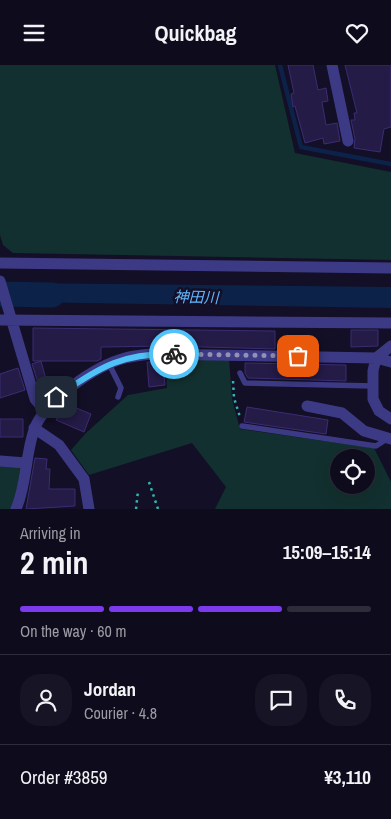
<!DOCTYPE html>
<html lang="en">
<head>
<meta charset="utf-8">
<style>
	body { margin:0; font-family:"Archivo Narrow","Noto Sans JP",sans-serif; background:#171425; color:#f1f3f6; height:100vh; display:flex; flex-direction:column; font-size:19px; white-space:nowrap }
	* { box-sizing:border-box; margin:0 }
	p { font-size:16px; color:#9b9ba3 }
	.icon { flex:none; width:28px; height:28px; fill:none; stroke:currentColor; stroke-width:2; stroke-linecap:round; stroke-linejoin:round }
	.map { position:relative; height:444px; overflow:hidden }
	.drawer { display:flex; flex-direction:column; background:#0e0b1c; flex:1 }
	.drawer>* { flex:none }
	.tools { position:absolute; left:330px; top:384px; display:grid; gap:10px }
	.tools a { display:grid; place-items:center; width:45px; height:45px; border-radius:50%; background:#0e0b1c; box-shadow:0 5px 20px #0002,0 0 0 1px #2e2b3b; font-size:25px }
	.pin { position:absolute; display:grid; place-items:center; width:42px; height:42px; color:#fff; margin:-21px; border-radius:10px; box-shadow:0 2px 8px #0006 }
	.courier { position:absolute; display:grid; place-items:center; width:50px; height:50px; margin:-25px; border:4px solid #4fc3f7; border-radius:50%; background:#fff; color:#222; box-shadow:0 1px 6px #0007 }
	.headline em { font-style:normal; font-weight:700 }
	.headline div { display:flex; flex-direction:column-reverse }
	.headline { display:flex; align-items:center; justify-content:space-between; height:85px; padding:0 20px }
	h1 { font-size:32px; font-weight:700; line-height:38px }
	.bar { display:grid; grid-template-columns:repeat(4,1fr); gap:8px 5px; align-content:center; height:60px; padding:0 20px }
	.bar i { height:6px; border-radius:4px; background:#2e2b3b }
	.bar .selected { background:#7c3aed }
	.bar p { grid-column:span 4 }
	.line { display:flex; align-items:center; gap:12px; padding:0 20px; border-top:1px solid #2e2b3b }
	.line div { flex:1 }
	.round { display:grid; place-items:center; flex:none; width:52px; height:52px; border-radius:20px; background:#171425 }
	header { display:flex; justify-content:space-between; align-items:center; height:65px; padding:0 20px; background:#0e0b1c; font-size:22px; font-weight:700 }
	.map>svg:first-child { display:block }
	.green { fill:#12302f; fill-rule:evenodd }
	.water { fill:#0c2248 }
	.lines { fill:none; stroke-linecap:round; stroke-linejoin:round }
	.stream { stroke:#0c2248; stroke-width:4.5 }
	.river { stroke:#0c2248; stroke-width:25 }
	.building { fill:#241b47; stroke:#3b2d73 }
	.path { stroke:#2fb8b0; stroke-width:2.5; stroke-dasharray:2.5 4; stroke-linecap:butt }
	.lane { stroke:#3d3a85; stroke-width:5.5 }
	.street { stroke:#3d3a85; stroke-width:11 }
	.done { stroke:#948fb3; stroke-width:5; stroke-dasharray:0 9 }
	.route { stroke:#4fc3f7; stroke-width:6 }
	.labels { text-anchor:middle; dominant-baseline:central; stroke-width:5; stroke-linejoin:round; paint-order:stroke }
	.water-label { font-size:15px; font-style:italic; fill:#62b6ff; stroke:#130f26 }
</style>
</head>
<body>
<header><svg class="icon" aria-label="menu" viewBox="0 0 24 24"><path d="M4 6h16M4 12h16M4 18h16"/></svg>Quickbag<svg class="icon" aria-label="heart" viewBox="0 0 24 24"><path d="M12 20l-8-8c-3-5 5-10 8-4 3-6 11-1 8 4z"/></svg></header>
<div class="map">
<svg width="391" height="444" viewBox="0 0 391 444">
	<rect width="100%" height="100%" fill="#130f26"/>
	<path class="green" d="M0,0H275L295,88L391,107V195L13,188L3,180L0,170Z
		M165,292L229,293L232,334L240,364L374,383L391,417V444H215L226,422L192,378L89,410L71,385L86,368L128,330L167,323ZM339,392H366V420H339Z
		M0,401L22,402L12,444H0Z"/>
	<path class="water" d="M15,218L391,222V243L20,237Z"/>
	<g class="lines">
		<path class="stream" d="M280,0L301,82L391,99"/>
		<path class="river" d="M0,229L52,230"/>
	</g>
	<path class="building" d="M288,0H313L318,25L326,23L328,36L322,37L326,60L337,58L340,76L324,79L323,73L305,78L295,41L293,42L291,29L294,28Z
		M345,0H391V62L384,64L380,87L354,83L355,74L351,55H355L354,48H357Z
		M33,263L275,266V284L167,281L101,282V294L97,296H33Z
		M351,265H378V281L351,282Z
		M41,296L47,318L39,321L32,299Z
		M147,297H163L165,320L149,322Z
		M245,298L346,300V316L248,313L245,308Z
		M18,303L25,325L0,333V309Z
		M64,338L91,349L84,367L56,355Z
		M247,342L328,355L326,369L244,357Z
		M0,354H23V372H0Z
		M35,393L47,394L46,404H50L49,424H75V441L26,444Z"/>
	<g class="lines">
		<path class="path" d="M233,316L234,333L240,352
			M149,417L158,444
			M136,444L138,426"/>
		<path class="lane" d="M109,299L121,323L118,332
			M240,308L245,318L373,321
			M242,361L376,381L387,374"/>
		<path class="street" d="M332,0L348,76
			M0,198L391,203
			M0,216L35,334L44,345
			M0,255L391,258
			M391,281L376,293L373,306V334L379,346L391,354
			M307,341L342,348L364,366L391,374
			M34,363L59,380L84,414L89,444
			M0,396L26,398
			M16,444C27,419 25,391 34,365C44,336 95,301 125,293C133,291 142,290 151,289L376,293L391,297"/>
	</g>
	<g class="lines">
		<path class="done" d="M174,289L298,291"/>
		<path class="route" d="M56,332C100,303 119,288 174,289"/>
	</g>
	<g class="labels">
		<g class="water-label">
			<text transform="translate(196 232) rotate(1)">神田川</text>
		</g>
	</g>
</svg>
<div class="tools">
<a><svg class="icon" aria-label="locate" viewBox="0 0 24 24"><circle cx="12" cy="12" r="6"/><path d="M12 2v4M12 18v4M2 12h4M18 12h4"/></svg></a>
</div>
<div class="pin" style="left:298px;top:291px;background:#ea580c"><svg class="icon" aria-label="bag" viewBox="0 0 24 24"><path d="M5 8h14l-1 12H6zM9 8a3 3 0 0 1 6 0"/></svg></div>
<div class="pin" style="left:56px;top:332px;background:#1f2937"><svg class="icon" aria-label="home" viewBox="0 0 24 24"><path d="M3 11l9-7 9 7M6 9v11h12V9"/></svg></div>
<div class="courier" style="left:174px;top:289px"><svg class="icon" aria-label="bike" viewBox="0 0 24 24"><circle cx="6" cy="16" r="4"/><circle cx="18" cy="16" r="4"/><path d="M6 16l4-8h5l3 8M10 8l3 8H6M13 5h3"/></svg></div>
</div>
<section class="drawer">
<div class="headline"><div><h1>2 min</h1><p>Arriving in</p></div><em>15:09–15:14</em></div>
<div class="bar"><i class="selected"></i><i class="selected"></i><i class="selected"></i><i></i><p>On the way · 60 m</p></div>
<div class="line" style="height:90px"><a class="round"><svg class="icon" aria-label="person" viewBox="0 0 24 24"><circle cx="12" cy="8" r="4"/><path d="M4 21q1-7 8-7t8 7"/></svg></a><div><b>Jordan</b><p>Courier · 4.8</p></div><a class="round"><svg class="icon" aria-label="chat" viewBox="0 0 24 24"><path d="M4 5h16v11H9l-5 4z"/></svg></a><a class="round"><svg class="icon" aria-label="phone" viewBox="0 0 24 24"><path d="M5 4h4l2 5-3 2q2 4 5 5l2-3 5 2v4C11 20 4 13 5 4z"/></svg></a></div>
<div class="line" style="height:65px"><div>Order #3859</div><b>¥3,110</b></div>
</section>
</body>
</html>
